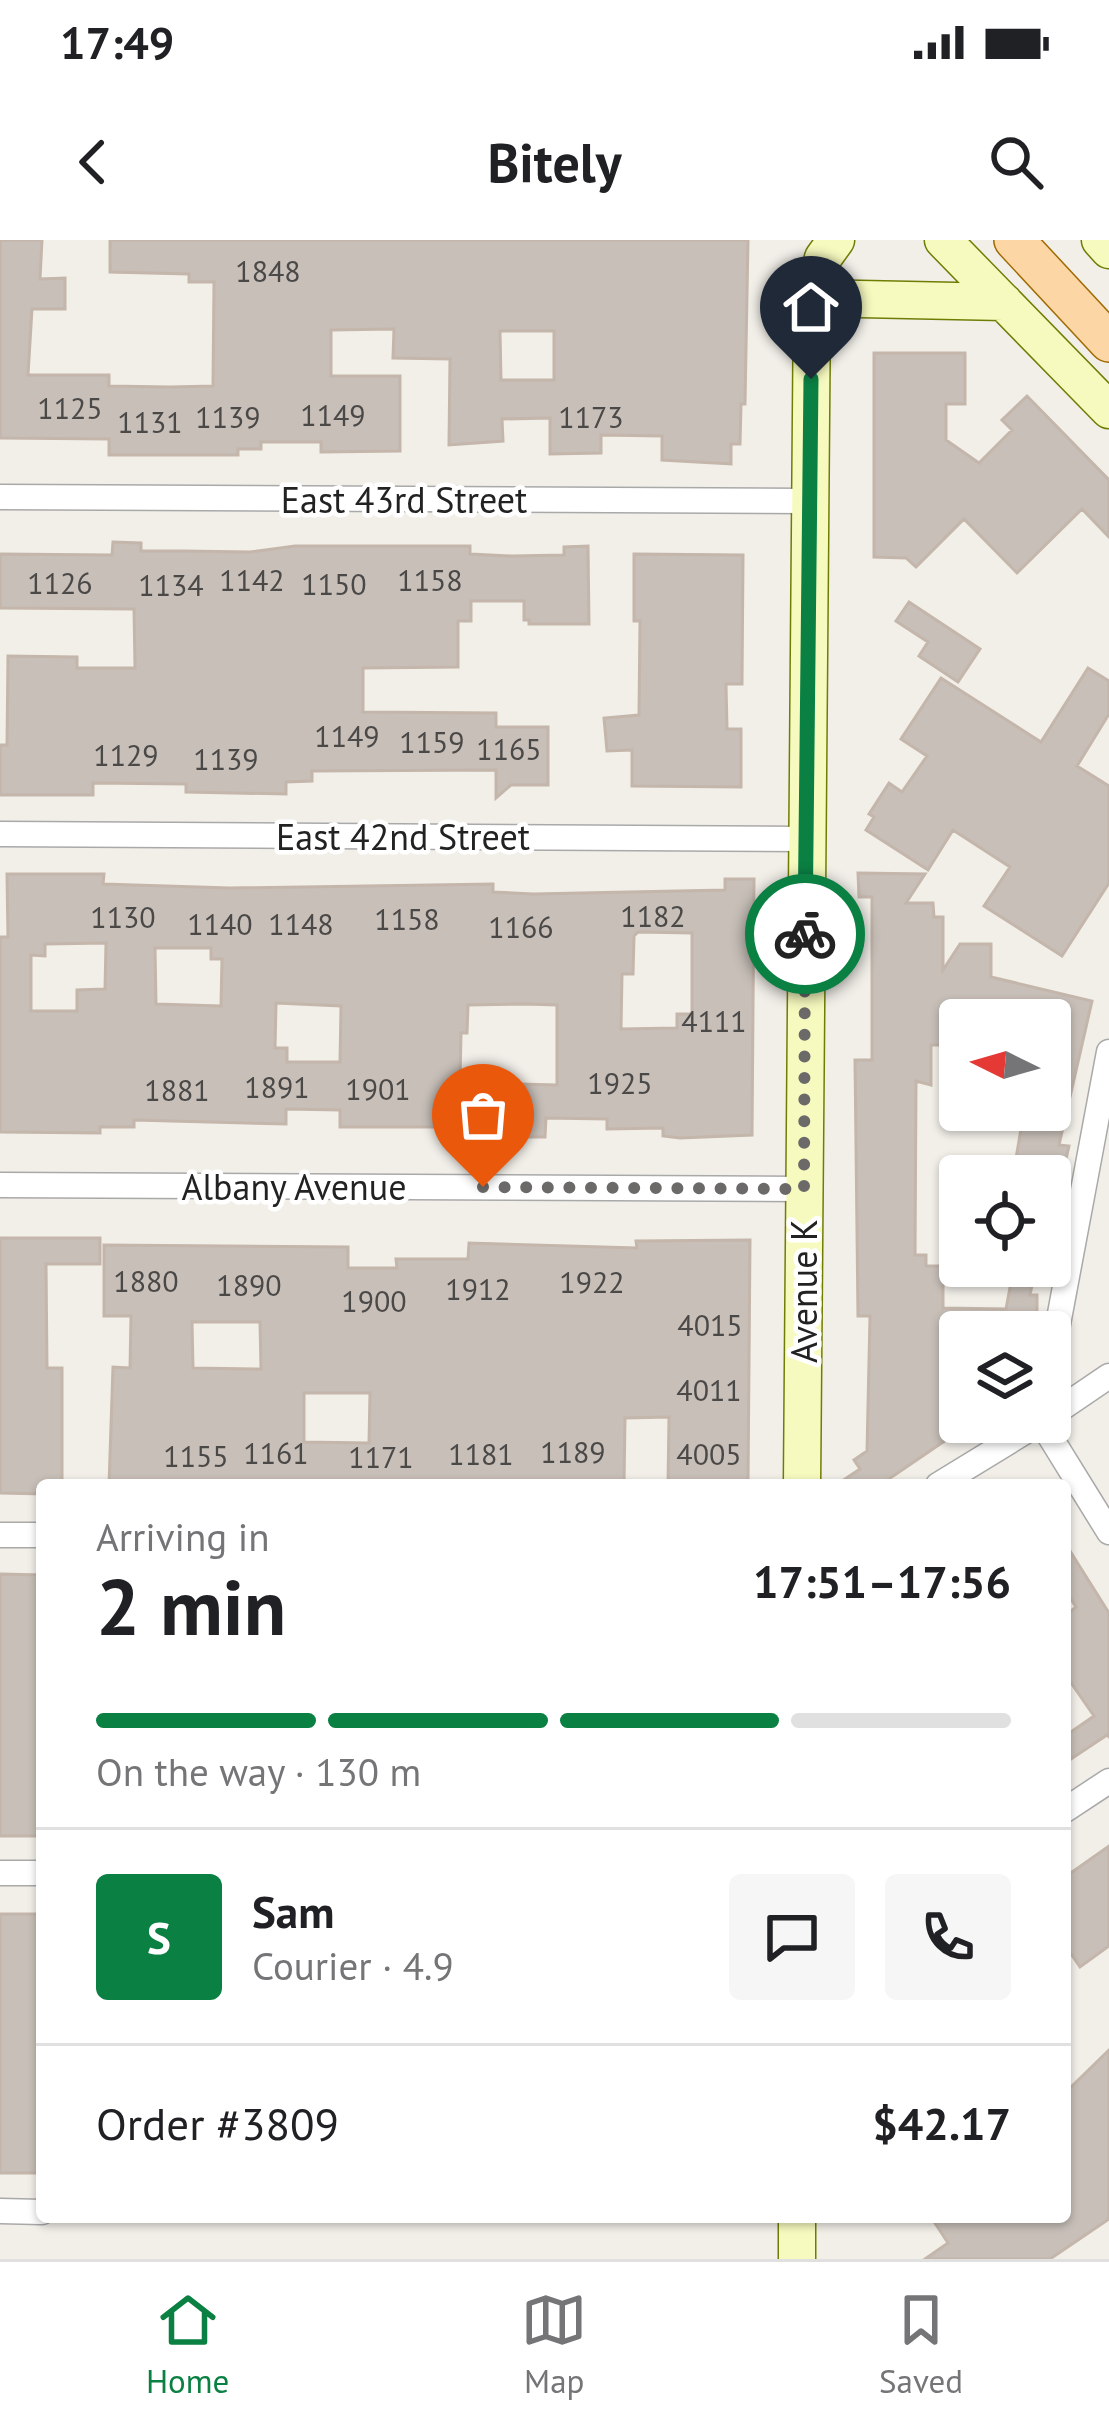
<!DOCTYPE html>
<html lang="en">
<head>
<meta charset="utf-8">
<style>
	body { margin:0; font-family:"PT Sans",sans-serif; background:#f6f6f6; color:#202124; height:100vh; display:flex; flex-direction:column; font-size:45px; white-space:nowrap }
	* { box-sizing:border-box; margin:0 }
	p { font-size:39px; color:#757577 }
	.icon { flex:none; width:66px; height:66px; fill:none; stroke:currentColor; stroke-width:2; stroke-linecap:round; stroke-linejoin:round }
	.map { position:relative; flex:1; overflow:hidden }
	.sheet { position:absolute; left:36px; top:1239px; width:1035px; height:744px; display:flex; flex-direction:column; background:#fff; border-radius:12px; box-shadow:0 3px 9px #0004 }
	.sheet>* { flex:none }
	.needle { width:78px; rotate:275deg }
	.fabs { position:absolute; left:939px; top:759px; display:grid; gap:24px }
	.fabs a { display:grid; place-items:center; width:132px; height:132px; border-radius:12px; background:#fff; box-shadow:0 3px 9px #0004; font-size:60px }
	.pin { position:absolute; display:grid; place-items:center; width:102px; height:102px; color:#fff; margin:-123px -51px; border-radius:50% 50% 50% 0; rotate:-45deg; box-shadow:0 0 12px #0007 }
	.pin .icon { rotate:45deg }
	.courier { position:absolute; display:grid; place-items:center; width:120px; height:120px; margin:-60px; border:9px solid #0b8043; border-radius:50%; background:#fff; color:#222; box-shadow:0 3px 15px #0007 }
	.headline em { font-style:normal; font-weight:700 }
	.headline div { display:flex; flex-direction:column-reverse }
	.headline { display:flex; align-items:center; justify-content:space-between; height:204px; padding:0 60px }
	h1 { font-size:78px; font-weight:700; line-height:90px }
	.bar { display:grid; grid-template-columns:repeat(4,1fr); gap:18px 12px; align-content:center; height:144px; padding:0 60px }
	.bar i { height:15px; border-radius:9px; background:#e0e0e0 }
	.bar .active { background:#0b8043 }
	.bar p { grid-column:span 4 }
	.line { display:flex; align-items:center; gap:30px; padding:0 60px; border-top:3px solid #e0e0e0 }
	.line div { flex:1 }
	.round { display:grid; place-items:center; flex:none; width:126px; height:126px; border-radius:12px; background:#f6f6f6 }
	.status { display:flex; justify-content:space-between; align-items:center; height:84px; padding:0 60px; background:#fff; direction:ltr }
	.status svg { height:33px; fill:currentColor }
	header { display:flex; justify-content:space-between; align-items:center; height:156px; padding:0 60px; background:#fff; font-size:54px; font-weight:700 }
	.tab-bar { display:flex; justify-content:space-around; align-items:center; height:168px; border-top:3px solid #e0e0e0; background:#fff; font-size:33px; color:#757577 }
	.tab-bar a { display:grid; justify-items:center; gap:6px }
	.tab-bar .active { color:#0b8043 }
	.map>svg:first-child { display:block }
	.building { fill:#c7bfb8; stroke:#c4b6ab; stroke-width:3; fill-rule:evenodd }
	.lines { fill:none; stroke-linecap:round; stroke-linejoin:round }
	.street-casing { stroke:#a9a9a9; stroke-width:27 }
	.secondary-casing { stroke:#707d05; stroke-width:39 }
	.primary-casing { stroke:#a06b00; stroke-width:42 }
	.street { stroke:#fff; stroke-width:24 }
	.secondary { stroke:#f7fabf; stroke-width:36 }
	.primary { stroke:#fcd6a4; stroke-width:39 }
	.done { stroke:#6b6a68; stroke-width:12; stroke-dasharray:0 21.6 }
	.route { stroke:#0b8043; stroke-width:15 }
	.labels { text-anchor:middle; dominant-baseline:central; stroke-width:9; stroke-linejoin:round; paint-order:stroke }
	.number-label { font-size:30px; fill:#4b4948 }
	.street-label { font-size:36px; fill:#222; stroke:#fff }
</style>
</head>
<body>
<div class="status"><b>17:49</b><svg viewBox="0 0 49 12"><path d="M0 12V9h3v3zM5 12V6h3v6zM10 12V3h3v9zM15 12V0h3v12zM26 1h20v11H26zM47 4h2v5h-2z"/></svg></div>
<header><svg class="icon" aria-label="back" viewBox="0 0 24 24"><path d="M15 5l-7 7 7 7"/></svg>Bitely<svg class="icon" aria-label="search" viewBox="0 0 24 24"><circle cx="10" cy="10" r="6"/><path d="M15 15l6 6"/></svg></header>
<div class="map">
<svg width="1109" height="2019" viewBox="0 0 1109 2019">
	<rect width="100%" height="100%" fill="#f2efe9"/>
	<path class="building" d="M0,0H42L40,39L65,38V69H32L28,135H109V146L170,147L213,146L214,42H189V34L110,32V0H748L745,164H741L740,204H731V224L662,220V196L601,195V213L550,214V178L502,179L503,201L449,205L450,119L393,118L394,89L331,90V136H400V211L321,212V202H261V209H238V215H109V199L0,198ZM500,91H554V140H501Z
		M874,113H965V164H946V200L979,223L1012,190L1002,180L1027,156L1109,240V297L1082,269L1017,333L964,279L916,327L906,318L874,317Z
		M113,302L141,303V311H183L250,312L295,306H470V314L512,316L564,315V307L588,306L589,384H529V380H524V361H471V381H458V427L363,428V472L496,473V487H548V545H511L496,558V530L312,531V541L286,542V554L186,552V544L93,543V555H0V505H7L8,416L77,417V428H135L134,369L0,368V314L112,315Z
		M634,314L743,315L742,444H726L727,489H741V547L632,546V510L607,511L604,478L639,475L640,381H634Z
		M909,362L980,409L958,442L919,416L928,402L896,381Z
		M1088,428L1109,441V474L1077,526L1109,546V643L1062,716L984,666L1010,627L953,590L928,630L866,590L874,577L869,574L889,543L902,552L927,516L901,499L941,438L1041,502Z
		M858,633L925,634L906,663H933L934,677H943V730L960,704H991V737L1092,761L1059,905L1069,906L1062,936H1013L1021,889L978,879L979,870H1050V775L1009,765L1006,780H960V789H943V805H931V845L916,841L915,1015H926V1026H943V1068L1006,1069L1014,1026H1036L1030,1055H1037V1078H1020L1019,1092H943L941,1174L960,1161V1198H949L880,1245H836L860,1229L854,1220L867,1211L870,1076H858L855,820H872V657H859Z
		M7,634H104L103,644L230,648L493,644V652L533,654L725,650V639H754L752,895L680,898L663,896V888L607,889V879L546,878L545,897H520V844L557,845V765L525,764L468,765L467,793H461L459,887H340V870L286,869V884L134,880V887H100V893L0,892V697H8ZM638,692L692,693V774H677V788L621,789L622,734H633L634,696ZM106,703L105,749L77,750V771H31V715L45,716V704ZM155,708H211V719H222L221,766L156,764ZM276,763L341,766L340,822H287V808H275Z
		M0,998H100V1024H46L47,1128H62V1245H42V1254L0,1253Z
		M750,1000L748,1245H668L669,1177L625,1178L624,1245H109L113,1127L130,1128L131,1076H104V1005L348,1007V1028H397L396,1019H468L469,1003L637,1008L636,1001ZM192,1082H260L261,1129L193,1128ZM304,1153H370L369,1203L304,1202Z
		M1065,1303L1109,1373V1497L1107,1495L1065,1523V1496L1094,1476L1065,1434V1376L1076,1367L1065,1350Z
		M0,1334L42,1335V1596H0Z
		M1109,1606V1706L1080,1727L1065,1705V1637Z
		M0,1674H42V1933H0Z
		M1109,1810V1979L1050,2019H925L948,2003L931,1977H1065V1853Z"/>
	<g class="lines">
		<defs>
			<path id="street" d="M0,257L808,261
				M0,594L806,599
				M0,945L804,949
				M1050,1127L1109,812
				M1050,1176L1109,1136
				M1041,1182L1109,1292
				M938,1245L1041,1182
				M0,1295H42
				M1065,1570L1109,1541
				M0,1633H42
				M0,1971L42,1972"/>
			<path id="secondary" d="M943,0L1109,170
				M1100,0L1109,10
				M812,58L1004,62
				M802,1245L812,58L823,18L836,0
				M797,2019V1977"/>
			<path id="primary" d="M1014,0L1109,102"/>
		</defs>
		<use href="#street" class="street-casing"/>
		<use href="#secondary" class="secondary-casing"/>
		<use href="#primary" class="primary-casing"/>
		<use href="#street" class="street"/>
		<use href="#secondary" class="secondary"/>
		<use href="#primary" class="primary"/>
	</g>
	<g class="lines">
		<path class="done" d="M483,947L804,949L805,694"/>
		<path class="route" d="M805,694L811,139"/>
	</g>
	<g class="labels">
		<g class="number-label">
			<text x="268" y="30">1848</text>
			<text x="70" y="167">1125</text>
			<text x="333" y="174">1149</text>
			<text x="228" y="176">1139</text>
			<text x="591" y="176">1173</text>
			<text x="150" y="181">1131</text>
			<text x="252" y="339">1142</text>
			<text x="430" y="339">1158</text>
			<text x="60" y="342">1126</text>
			<text x="334" y="343">1150</text>
			<text x="171" y="344">1134</text>
			<text x="347" y="495">1149</text>
			<text x="432" y="501">1159</text>
			<text x="509" y="508">1165</text>
			<text x="126" y="514">1129</text>
			<text x="226" y="518">1139</text>
			<text x="653" y="675">1182</text>
			<text x="123" y="676">1130</text>
			<text x="407" y="678">1158</text>
			<text x="220" y="683">1140</text>
			<text x="301" y="683">1148</text>
			<text x="521" y="686">1166</text>
			<text x="714" y="780">4111</text>
			<text x="620" y="842">1925</text>
			<text x="277" y="846">1891</text>
			<text x="378" y="848">1901</text>
			<text x="177" y="849">1881</text>
			<text x="146" y="1040">1880</text>
			<text x="592" y="1041">1922</text>
			<text x="249" y="1044">1890</text>
			<text x="478" y="1048">1912</text>
			<text x="374" y="1060">1900</text>
			<text x="710" y="1084">4015</text>
			<text x="709" y="1149">4011</text>
			<text x="573" y="1211">1189</text>
			<text x="276" y="1212">1161</text>
			<text x="481" y="1213">1181</text>
			<text x="709" y="1213">4005</text>
			<text x="196" y="1215">1155</text>
			<text x="381" y="1216">1171</text>
		</g>
		<g class="street-label">
			<text x="404" y="259">East 43rd Street</text>
			<text x="403" y="596">East 42nd Street</text>
			<text x="294" y="946">Albany Avenue</text>
			<text transform="translate(803 1051) rotate(-90)">Avenue K</text>
		</g>
	</g>
</svg>
<div class="fabs">
<a><svg class="needle" viewBox="-14 -14 28 28"><path d="M0-13l5 13h-10z" fill="#e53935"/><path d="M0 13l5-13h-10z" fill="#757577"/></svg></a>
<a><svg class="icon" aria-label="locate" viewBox="0 0 24 24"><circle cx="12" cy="12" r="6"/><path d="M12 2v4M12 18v4M2 12h4M18 12h4"/></svg></a>
<a><svg class="icon" aria-label="layers" viewBox="0 0 24 24"><path d="M12 4l9 5-9 5-9-5zM3 14l9 5 9-5"/></svg></a>
</div>
<div class="pin" style="left:483px;top:947px;background:#ea580c"><svg class="icon" aria-label="bag" viewBox="0 0 24 24"><path d="M5 8h14l-1 12H6zM9 8a3 3 0 0 1 6 0"/></svg></div>
<div class="pin" style="left:811px;top:139px;background:#1f2937"><svg class="icon" aria-label="home" viewBox="0 0 24 24"><path d="M3 11l9-7 9 7M6 9v11h12V9"/></svg></div>
<div class="courier" style="left:805px;top:694px"><svg class="icon" aria-label="bike" viewBox="0 0 24 24"><circle cx="6" cy="16" r="4"/><circle cx="18" cy="16" r="4"/><path d="M6 16l4-8h5l3 8M10 8l3 8H6M13 5h3"/></svg></div>
<section class="sheet">
<div class="headline"><div><h1>2 min</h1><p>Arriving in</p></div><em>17:51–17:56</em></div>
<div class="bar"><i class="active"></i><i class="active"></i><i class="active"></i><i></i><p>On the way · 130 m</p></div>
<div class="line" style="height:216px"><b class="round" style="background:#0b8043;color:#fff">S</b><div><b>Sam</b><p>Courier · 4.9</p></div><a class="round"><svg class="icon" aria-label="chat" viewBox="0 0 24 24"><path d="M4 5h16v11H9l-5 4z"/></svg></a><a class="round"><svg class="icon" aria-label="phone" viewBox="0 0 24 24"><path d="M5 4h4l2 5-3 2q2 4 5 5l2-3 5 2v4C11 20 4 13 5 4z"/></svg></a></div>
<div class="line" style="height:156px"><div>Order #3809</div><b>$42.17</b></div>
</section>
</div>
<nav class="tab-bar">
<a class="active"><svg class="icon" aria-label="home" viewBox="0 0 24 24"><path d="M3 11l9-7 9 7M6 9v11h12V9"/></svg>Home</a>
<a><svg class="icon" aria-label="map" viewBox="0 0 24 24"><path d="M3 6l6-2 6 2 6-2v14l-6 2-6-2-6 2zM9 4v14M15 6v14"/></svg>Map</a>
<a><svg class="icon" aria-label="saved" viewBox="0 0 24 24"><path d="M7 4h10v16l-5-4-5 4z"/></svg>Saved</a>
</nav>
</body>
</html>
